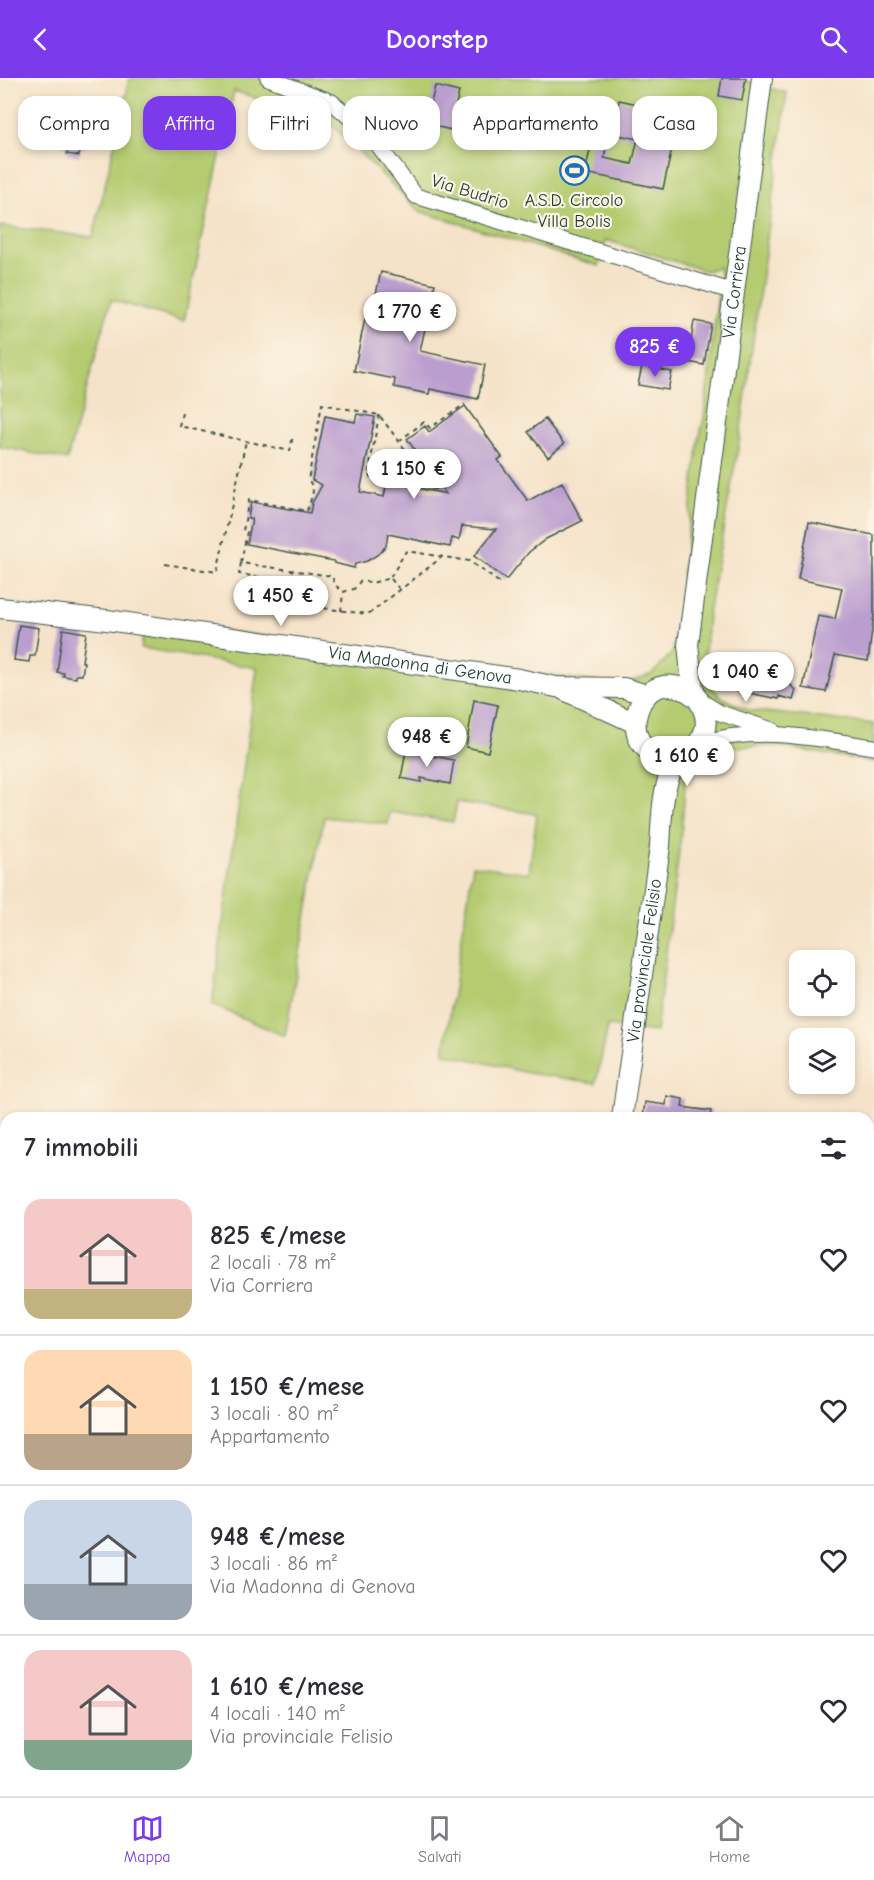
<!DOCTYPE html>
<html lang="it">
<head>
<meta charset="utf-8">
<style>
	:root { --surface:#fff; --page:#f7f7f7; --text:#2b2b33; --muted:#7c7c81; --line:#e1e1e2; --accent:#7c3aed }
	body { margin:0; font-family:"Comic Neue",sans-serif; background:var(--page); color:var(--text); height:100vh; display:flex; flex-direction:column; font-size:22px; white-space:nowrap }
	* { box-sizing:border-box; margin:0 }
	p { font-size:20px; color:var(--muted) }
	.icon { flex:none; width:33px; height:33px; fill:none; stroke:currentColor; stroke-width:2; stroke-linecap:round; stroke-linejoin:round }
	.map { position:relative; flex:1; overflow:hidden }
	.drawer { position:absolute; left:0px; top:1034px; width:874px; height:686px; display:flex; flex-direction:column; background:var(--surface); border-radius:18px 18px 0 0; box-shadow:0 3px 9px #0003 }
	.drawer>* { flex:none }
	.banner { position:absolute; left:18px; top:18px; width:838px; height:54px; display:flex; gap:12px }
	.tools { position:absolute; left:789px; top:872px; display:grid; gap:12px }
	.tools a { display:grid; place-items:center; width:66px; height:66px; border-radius:12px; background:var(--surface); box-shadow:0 3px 9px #0003; font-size:30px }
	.price { position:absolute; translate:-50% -51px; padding:0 14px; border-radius:21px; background:#fff; color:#222; font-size:20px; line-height:39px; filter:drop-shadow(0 2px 3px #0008) }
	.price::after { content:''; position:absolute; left:50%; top:36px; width:18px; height:14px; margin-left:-9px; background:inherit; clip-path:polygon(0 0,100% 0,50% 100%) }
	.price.on { background:var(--accent); color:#fff }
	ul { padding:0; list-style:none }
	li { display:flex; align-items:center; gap:18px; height:150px; padding:0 24px }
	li+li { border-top:2px solid var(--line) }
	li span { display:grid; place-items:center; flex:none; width:168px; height:120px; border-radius:18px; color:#555 }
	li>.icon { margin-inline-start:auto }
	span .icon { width:72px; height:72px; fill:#fffc; stroke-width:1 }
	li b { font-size:26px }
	h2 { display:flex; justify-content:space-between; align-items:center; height:72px; padding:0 24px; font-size:26px }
	.tag { padding:0 21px; border-radius:18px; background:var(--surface); box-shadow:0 3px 9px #0003; font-size:21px; line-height:54px }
	.tag.on { background:var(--accent); color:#fff }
	header { display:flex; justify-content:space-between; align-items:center; height:78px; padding:0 24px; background:var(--accent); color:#fff; font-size:27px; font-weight:700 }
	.menu { display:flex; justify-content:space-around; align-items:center; height:84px; border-top:2px solid var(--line); background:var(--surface); font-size:16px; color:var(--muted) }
	.menu a { display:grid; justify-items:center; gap:3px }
	.menu .on { color:var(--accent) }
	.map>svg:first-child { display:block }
</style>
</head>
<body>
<header><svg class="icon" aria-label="back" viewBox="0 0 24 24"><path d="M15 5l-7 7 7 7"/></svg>Doorstep<svg class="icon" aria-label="search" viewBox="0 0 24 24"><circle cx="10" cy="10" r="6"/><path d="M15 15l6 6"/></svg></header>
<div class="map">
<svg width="874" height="1718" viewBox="0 0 874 1718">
	<rect width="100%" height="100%" fill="#fcf5e5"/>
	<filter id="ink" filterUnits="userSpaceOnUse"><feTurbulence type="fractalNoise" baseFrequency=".0167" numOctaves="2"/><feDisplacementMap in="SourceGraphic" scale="12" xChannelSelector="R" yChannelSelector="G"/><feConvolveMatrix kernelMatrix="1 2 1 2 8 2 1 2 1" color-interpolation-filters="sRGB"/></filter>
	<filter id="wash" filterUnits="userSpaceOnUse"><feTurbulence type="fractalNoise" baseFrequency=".008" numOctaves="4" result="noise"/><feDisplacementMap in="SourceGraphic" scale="24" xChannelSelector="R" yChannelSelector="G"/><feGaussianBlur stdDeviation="1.35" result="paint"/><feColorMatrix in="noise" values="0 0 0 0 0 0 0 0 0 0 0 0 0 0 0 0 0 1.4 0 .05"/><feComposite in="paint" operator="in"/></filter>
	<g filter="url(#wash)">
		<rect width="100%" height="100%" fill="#f5e3c9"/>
		<!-- green -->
		<path fill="#b4cb70" stroke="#6a8452" stroke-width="1.5" d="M130 0H746V3L787 15 739 365 708 535 703 602 723 620 748 632 874 646V684L776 668 731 669 704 677 686 696 681 757 656 954 608 948 596 1005 528 995 444 975 473 787 529 795 537 736 457 724 453 744 390 734 388 746 324 739 285 958 212 927 257 590 141 570 145 542 622 607 652 596 673 574 699 361 704 340 720 198 719 189 706 193 606 162 599 188 419 133 328 43 234 13 184 243 111 222 67 382 0 369V148L93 159Z
			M874 1560V1718H864V1713H868V1600Z
			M545 1713H802L801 1718H545Z"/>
		<g id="blocks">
			<!-- building -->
			<path fill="#ba9ecf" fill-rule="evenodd" d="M722 0H746L742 22 719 18Z
				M435 8 459 14 456 27 461 28 458 41 454 40 451 52 426 46Z
				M619 22 643 27 640 44 676 52 663 111 585 95 598 35 616 39ZM609 55 638 61 632 86 604 80Z
				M66 40 90 44 85 70 81 69 79 78 67 76 68 68 61 67Z
				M381 194 435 206 420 273 485 287 478 321 430 311 429 316 394 309 395 301 354 293 365 241 370 242Z
				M694 243 711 246 704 287 688 284Z
				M642 288 672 294 668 312 638 307Z
				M465 328 502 379 498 382 528 423 562 404 582 443 546 461 529 474 506 502 474 478 496 451 462 448 459 462 452 460 450 469 388 456 386 468 377 477 367 483 355 486 354 490 334 485V483L247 466 252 441 248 440 251 424 310 435 312 425 322 407 312 402 325 338 355 344 357 336 375 339 360 414 384 419 387 404 446 416 407 361 425 348 429 354Z
				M545 341 564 366 548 379 528 354Z
				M809 444 874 457V537L868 583 835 577 826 614 803 610 818 538 835 541 842 510 798 501Z
				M19 547 39 550 35 578H30L29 584 14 582Z
				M63 551 86 555 82 584H84L82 597H76V600L63 598 64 595 57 594Z
				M743 593 783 601 796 612 793 622 779 618V621L738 613Z
				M474 622 498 627 488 674 466 669Z
				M406 673 454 682 450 706 421 700V704L401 700Z
				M667 1018 683 1021 682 1029 711 1033 710 1040H643L645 1024 666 1027Z"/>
		</g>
	</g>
	<g filter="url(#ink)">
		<use href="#blocks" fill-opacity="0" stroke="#3f564a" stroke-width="1.5"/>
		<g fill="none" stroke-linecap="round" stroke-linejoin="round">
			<defs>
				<path id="minor" d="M268 0 332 24 372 59 416 118 734 214
					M699 622 720 635 772 652
					M698 666C758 647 813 660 874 669"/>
				<g id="major">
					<path id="s1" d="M0 530 107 542 519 601 556 609 624 610 647 617"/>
					<path d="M564 612 635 645"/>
					<path id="s2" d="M699 622C637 568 606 685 675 678 695 676 711 654 704 634 701 625 695 618 693 609 690 595 690 581 688 567L762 0"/>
					<path id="s3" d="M622 1040 660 768C662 739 661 701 681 677"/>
					<path d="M528 1718V1713"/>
				</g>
			</defs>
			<!-- minor casing -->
			<use href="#minor" stroke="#3f564a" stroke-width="17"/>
			<!-- major casing -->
			<use href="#major" stroke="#3f564a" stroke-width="22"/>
			<!-- path -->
			<path stroke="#3f564a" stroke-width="2" stroke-dasharray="4.5 4.5" stroke-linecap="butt" d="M182 335 179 348 290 373 293 357
				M379 337 368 398 435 411 379 337 322 326 308 402C318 412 310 421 307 433L249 422 243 453 247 454 241 485 332 498 335 507 343 514 354 511 361 502 372 505 390 500 406 473 469 483 500 505
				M399 363 424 344 430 350 465 326
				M241 485 239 496 277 502 293 522 300 527 367 536 373 533 442 479
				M165 486 217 494 246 363
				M391 501 401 513
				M341 533 343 515"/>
			<!-- minor -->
			<use href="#minor" stroke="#fff" stroke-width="15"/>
			<!-- major -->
			<use href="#major" stroke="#fff" stroke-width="20"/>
		</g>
	</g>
	<!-- icons -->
	<defs>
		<symbol id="stadium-ring" viewBox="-11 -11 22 22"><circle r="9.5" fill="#fcf5e5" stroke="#1f6fb2" stroke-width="1.5"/><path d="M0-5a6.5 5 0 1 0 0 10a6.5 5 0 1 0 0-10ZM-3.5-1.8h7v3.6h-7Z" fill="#1f6fb2"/></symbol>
	</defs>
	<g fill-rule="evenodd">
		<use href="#stadium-ring" x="558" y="76" width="33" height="33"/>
	</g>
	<g text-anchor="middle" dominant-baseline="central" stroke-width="4.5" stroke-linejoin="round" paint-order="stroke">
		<!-- street labels -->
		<g font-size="18" fill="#1f3d34" stroke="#fcf5e5">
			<text transform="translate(470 114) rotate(17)">Via Budrio</text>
			<text stroke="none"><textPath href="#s2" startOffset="634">Via Corriera</textPath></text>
			<text stroke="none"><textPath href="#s1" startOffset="424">Via Madonna di Genova</textPath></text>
			<text stroke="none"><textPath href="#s3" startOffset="159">Via provinciale Felisio</textPath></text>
		</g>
		<!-- poi labels -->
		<g font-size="18" fill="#1f3d34" stroke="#fcf5e5">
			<text x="574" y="122">A.S.D. Circolo<tspan x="574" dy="21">Villa Bolis</tspan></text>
		</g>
	</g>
</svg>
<div class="tools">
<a><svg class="icon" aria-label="locate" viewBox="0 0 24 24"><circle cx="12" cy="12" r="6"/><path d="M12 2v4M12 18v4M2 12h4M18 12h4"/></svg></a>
<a><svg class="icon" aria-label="layers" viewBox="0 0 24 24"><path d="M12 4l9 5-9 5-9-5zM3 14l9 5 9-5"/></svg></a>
</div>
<b class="price" style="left:410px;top:265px">1 770 €</b>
<b class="price on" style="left:655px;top:300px">825 €</b>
<b class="price" style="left:414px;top:422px">1 150 €</b>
<b class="price" style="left:281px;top:549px">1 450 €</b>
<b class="price" style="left:746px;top:625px">1 040 €</b>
<b class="price" style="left:427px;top:690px">948 €</b>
<b class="price" style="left:687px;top:709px">1 610 €</b>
<div class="banner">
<a class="tag">Compra</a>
<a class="tag on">Affitta</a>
<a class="tag">Filtri</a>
<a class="tag">Nuovo</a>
<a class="tag">Appartamento</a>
<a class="tag">Casa</a>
</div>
<section class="drawer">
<h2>7 immobili<svg class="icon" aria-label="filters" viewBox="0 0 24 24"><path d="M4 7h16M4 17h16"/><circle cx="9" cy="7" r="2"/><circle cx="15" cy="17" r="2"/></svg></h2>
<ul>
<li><span style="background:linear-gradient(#f6c9c9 75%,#c2b280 0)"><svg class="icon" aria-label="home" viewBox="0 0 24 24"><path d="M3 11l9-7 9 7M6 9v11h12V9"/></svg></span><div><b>825 €/mese</b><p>2 locali · 78 m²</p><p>Via Corriera</p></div><svg class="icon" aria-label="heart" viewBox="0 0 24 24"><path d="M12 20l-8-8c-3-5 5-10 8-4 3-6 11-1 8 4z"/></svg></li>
<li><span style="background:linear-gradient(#ffd9b3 70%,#b9a48a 0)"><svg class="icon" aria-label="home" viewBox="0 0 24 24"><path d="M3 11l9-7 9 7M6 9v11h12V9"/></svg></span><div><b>1 150 €/mese</b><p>3 locali · 80 m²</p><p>Appartamento</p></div><svg class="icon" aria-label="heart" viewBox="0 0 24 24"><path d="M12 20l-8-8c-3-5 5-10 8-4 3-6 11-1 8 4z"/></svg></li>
<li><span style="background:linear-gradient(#c9d6e8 70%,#9aa5b1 0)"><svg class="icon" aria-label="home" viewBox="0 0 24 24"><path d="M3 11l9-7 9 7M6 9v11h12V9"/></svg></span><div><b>948 €/mese</b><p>3 locali · 86 m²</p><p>Via Madonna di Genova</p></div><svg class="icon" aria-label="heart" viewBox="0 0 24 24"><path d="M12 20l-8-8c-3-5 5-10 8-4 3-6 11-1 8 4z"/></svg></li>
<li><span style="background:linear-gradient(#f6c9c9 75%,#7fa58c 0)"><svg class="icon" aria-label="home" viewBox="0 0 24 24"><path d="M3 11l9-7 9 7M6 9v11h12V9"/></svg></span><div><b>1 610 €/mese</b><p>4 locali · 140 m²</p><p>Via provinciale Felisio</p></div><svg class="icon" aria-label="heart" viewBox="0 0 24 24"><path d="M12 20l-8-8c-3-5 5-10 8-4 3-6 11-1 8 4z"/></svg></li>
</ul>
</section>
</div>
<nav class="menu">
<a class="on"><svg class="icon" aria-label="map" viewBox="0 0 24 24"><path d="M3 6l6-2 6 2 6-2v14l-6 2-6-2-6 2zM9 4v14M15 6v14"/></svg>Mappa</a>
<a><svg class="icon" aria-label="saved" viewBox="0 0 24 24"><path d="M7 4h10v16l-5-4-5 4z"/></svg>Salvati</a>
<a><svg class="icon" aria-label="home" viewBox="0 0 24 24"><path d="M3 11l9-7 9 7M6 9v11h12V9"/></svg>Home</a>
</nav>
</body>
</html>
